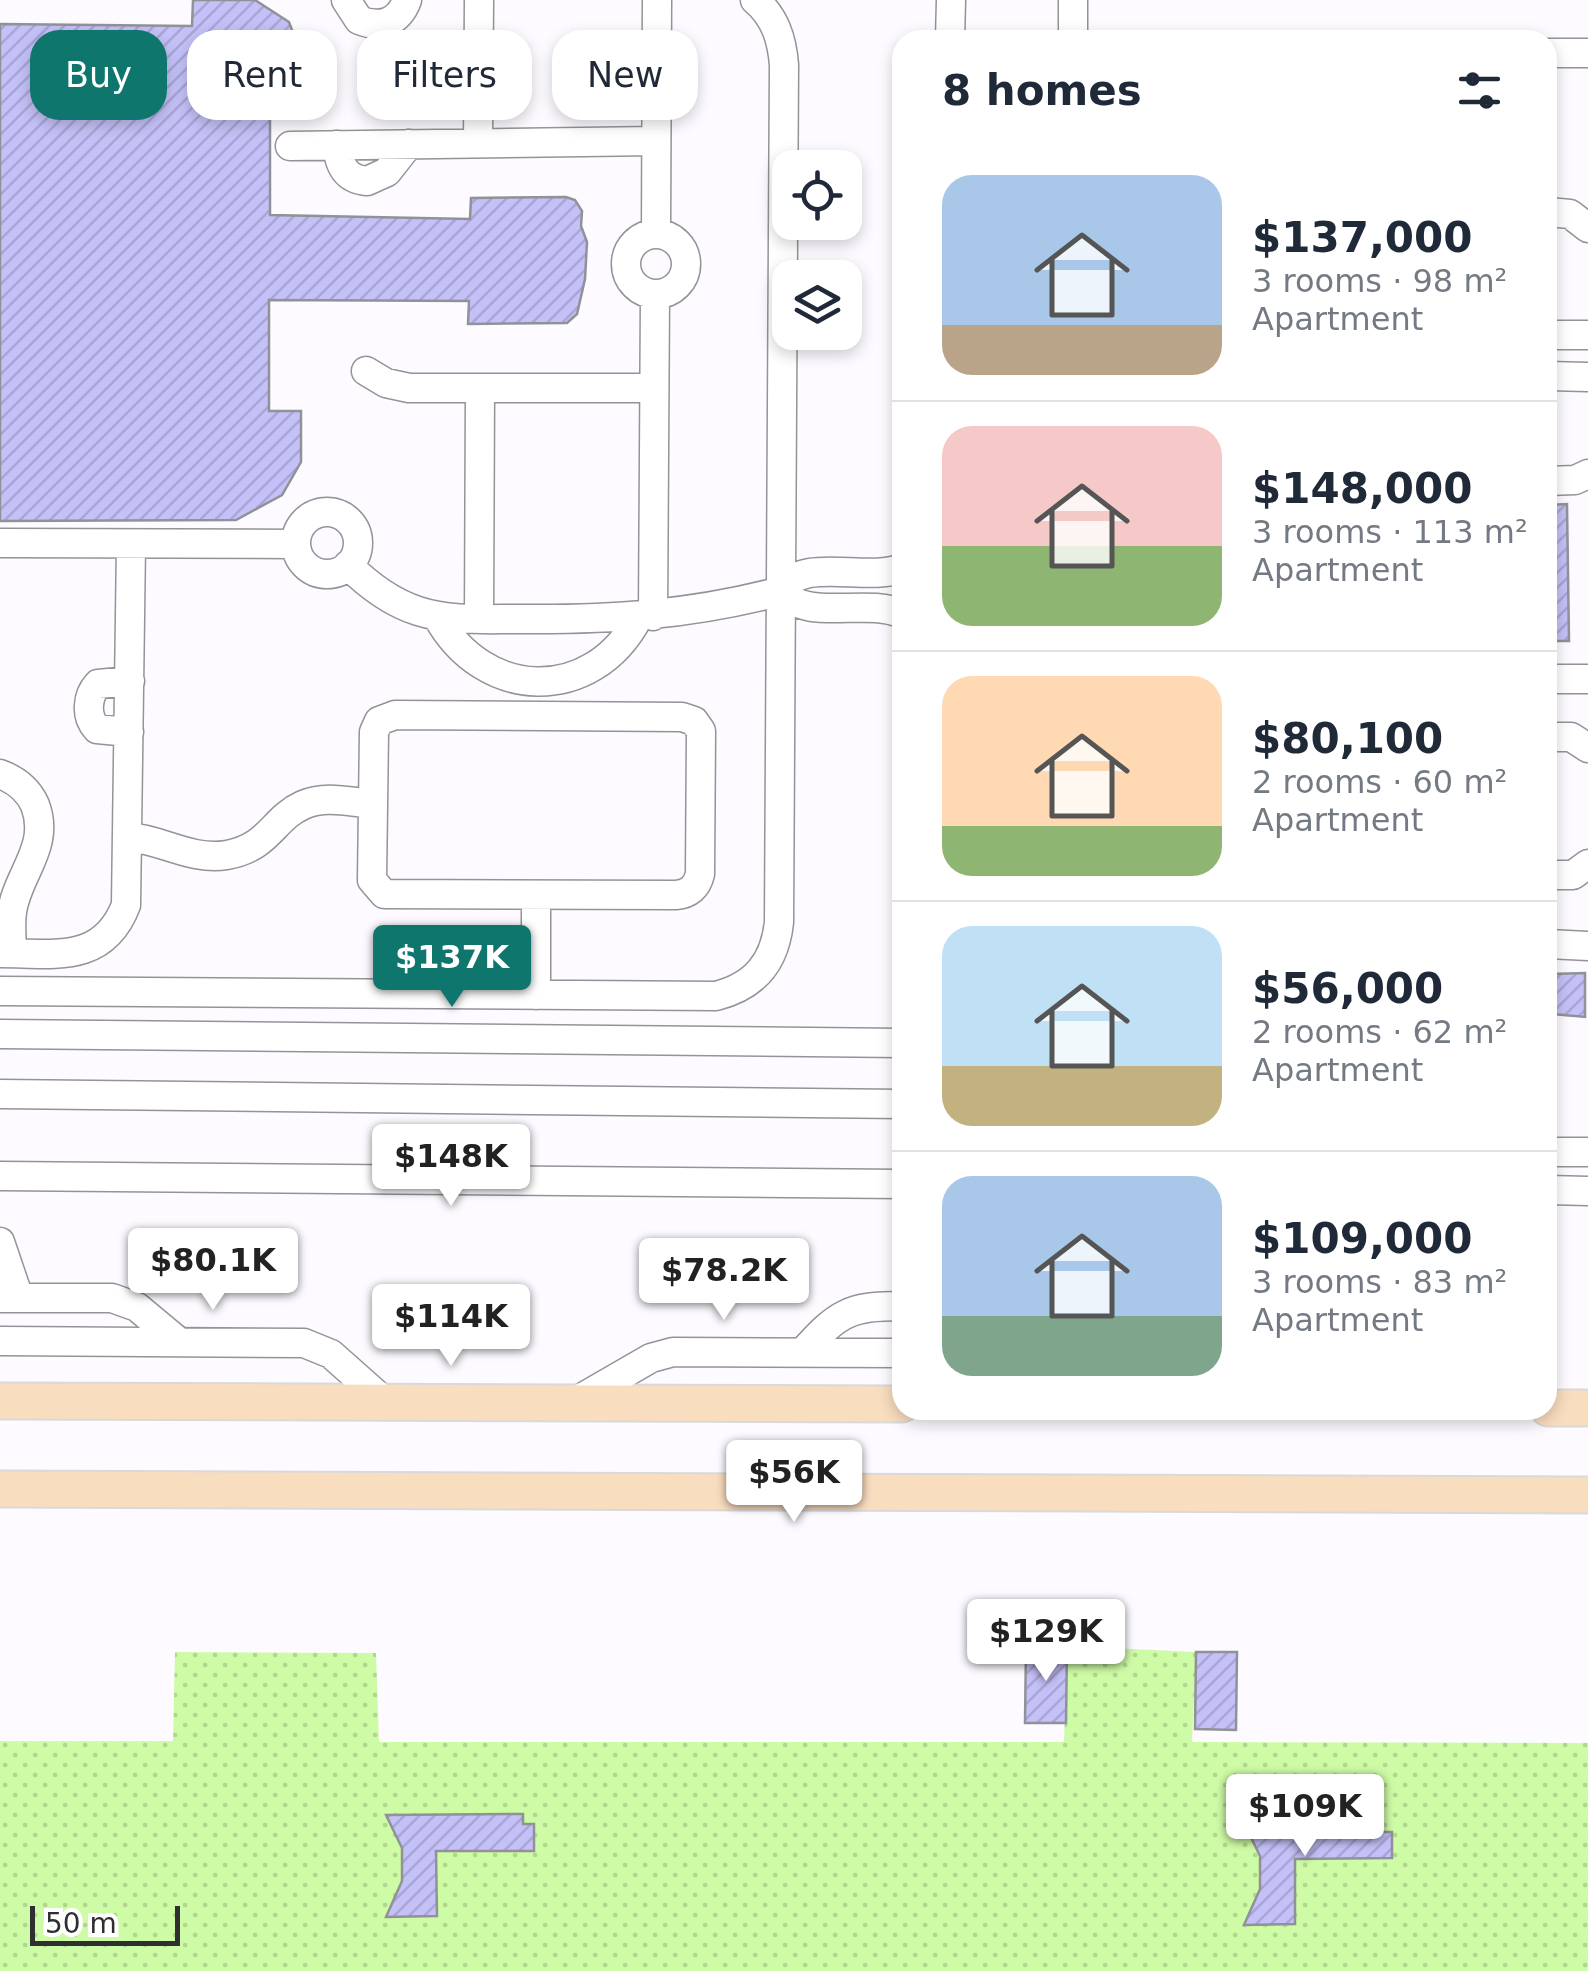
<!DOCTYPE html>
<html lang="en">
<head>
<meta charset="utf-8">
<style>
	:root { --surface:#fff; --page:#f2f2f3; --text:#1f2937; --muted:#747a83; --line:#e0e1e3; --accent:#0f766e }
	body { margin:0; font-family:"DejaVu Sans",sans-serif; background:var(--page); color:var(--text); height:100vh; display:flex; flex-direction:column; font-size:38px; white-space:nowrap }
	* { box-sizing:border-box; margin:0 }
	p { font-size:32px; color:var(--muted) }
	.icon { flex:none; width:55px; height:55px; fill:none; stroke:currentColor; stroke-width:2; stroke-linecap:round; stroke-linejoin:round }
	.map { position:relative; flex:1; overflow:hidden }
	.sheet { position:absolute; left:892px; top:30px; width:665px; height:1390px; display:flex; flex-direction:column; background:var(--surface); border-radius:30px; box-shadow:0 5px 15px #0003 }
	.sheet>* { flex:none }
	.top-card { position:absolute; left:30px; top:30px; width:712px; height:90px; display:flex; gap:20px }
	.controls { position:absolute; left:772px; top:150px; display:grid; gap:20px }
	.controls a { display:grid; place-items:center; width:90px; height:90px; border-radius:20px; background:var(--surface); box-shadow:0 5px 15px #0003; font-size:50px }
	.scale { position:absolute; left:30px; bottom:25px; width:150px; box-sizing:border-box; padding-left:10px; border:5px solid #2f2e30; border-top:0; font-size:28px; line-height:35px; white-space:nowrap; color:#2f2e30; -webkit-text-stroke:8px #fff; paint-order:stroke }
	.price { position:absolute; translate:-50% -85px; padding:0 22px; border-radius:10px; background:#fff; color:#222; font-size:32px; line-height:65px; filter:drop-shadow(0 2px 5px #0008) }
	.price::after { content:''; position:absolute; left:50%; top:60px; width:30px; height:22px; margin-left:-15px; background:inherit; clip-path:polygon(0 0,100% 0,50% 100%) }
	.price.on { background:var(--accent); color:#fff }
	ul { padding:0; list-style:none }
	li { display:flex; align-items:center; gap:30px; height:250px; padding:0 50px }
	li+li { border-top:2px solid var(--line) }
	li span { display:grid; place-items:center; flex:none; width:280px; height:200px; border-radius:30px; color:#555 }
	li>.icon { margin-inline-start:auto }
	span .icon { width:120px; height:120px; fill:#fffc; stroke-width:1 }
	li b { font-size:42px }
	h2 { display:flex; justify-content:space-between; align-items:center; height:120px; padding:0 50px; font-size:42px }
	.tag { padding:0 35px; border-radius:30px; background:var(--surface); box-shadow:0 5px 15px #0003; font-size:35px; line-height:90px }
	.tag.on { background:var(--accent); color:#fff }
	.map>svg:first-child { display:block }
</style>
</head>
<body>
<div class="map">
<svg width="1588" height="1971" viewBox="0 0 1588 1971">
	<defs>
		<pattern id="park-dots" width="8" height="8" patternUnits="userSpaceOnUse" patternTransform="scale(2.5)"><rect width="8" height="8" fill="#cefba5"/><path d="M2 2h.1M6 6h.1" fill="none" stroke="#b1d78e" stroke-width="1.8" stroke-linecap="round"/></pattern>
		<pattern id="building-hatch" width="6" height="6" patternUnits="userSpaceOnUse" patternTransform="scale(2.5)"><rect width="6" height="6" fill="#c4c1f8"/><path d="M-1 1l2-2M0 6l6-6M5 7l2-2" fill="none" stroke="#a9a6d5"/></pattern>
	</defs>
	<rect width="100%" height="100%" fill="#fdfbff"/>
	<!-- park -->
	<path fill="url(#park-dots)" d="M1067 1646 1196 1652 1192 1742 1588 1743V1971H0V1741H173L175 1652 376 1653 379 1742H1064Z"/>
	<!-- building -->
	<path fill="url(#building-hatch)" stroke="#919198" stroke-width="2.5" d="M193 0H255L289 22 302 56 303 108 270 110V215L470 219 471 198 566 197 575 200 582 211 581 226 587 242 585 279 577 314 567 323 468 324 469 301 269 300V411H301V462L282 495 236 520 0 521V24L192 26Z
		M1567 504 1569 641H1548V505Z
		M1585 973V1017L1553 1014 1551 974Z
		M1026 1645 1067 1646 1066 1723H1025Z
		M1196 1652H1237L1236 1730 1195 1729Z
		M523 1814V1824H534V1851H436L437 1916 386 1917 402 1881V1848L386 1815Z
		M1382 1822V1832H1392V1858L1295 1859V1924L1244 1925 1260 1889V1856L1244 1823Z"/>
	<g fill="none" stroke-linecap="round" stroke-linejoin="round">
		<defs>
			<path id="minor" d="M346 0 359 20C381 29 399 22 407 0
				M950 40 951 0
				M1073 40V0
				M1548 53H1588
				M478 143 479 0
				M337 145C339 165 345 179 367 181L387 172 409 144
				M290 146 656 141
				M1548 212 1570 214 1588 228
				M656 233 657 0
				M626 264a30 30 0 1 1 60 0a30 30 0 1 1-60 0Z
				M1548 335H1588
				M366 371 386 383 409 388H654
				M1548 376 1588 377
				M1548 481 1575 480 1588 474
				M296 543a31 31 0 1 1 62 0a31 31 0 1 1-62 0Z
				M0 543 295 544
				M348 565C368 585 390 602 418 611 449 621 483 619 516 619 609 620 691 615 781 591 802 555 866 583 902 568
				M781 591C807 623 866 597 902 614
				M437 616C483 701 592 705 638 618
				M653 616 655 294
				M479 619 480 390
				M1548 679H1588
				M395 715 682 717 694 721 701 731 700 874C697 887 689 894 676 895L384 894 372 880 374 732 379 721Z
				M129 732 97 729C85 716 87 696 98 684L130 681
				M1548 737H1571L1588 748
				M0 774C16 780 28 789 35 805 51 847 17 874 12 912 10 925 12 940 12 953
				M129 837C163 840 192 861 227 855 270 847 272 819 303 805 325 795 350 802 373 804
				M1548 875H1573L1588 864
				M1548 944 1588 946
				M0 953C53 953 103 965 126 905L131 544
				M0 991 716 996C755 986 775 962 779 922L784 65C782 39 775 17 755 0
				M536 995V895
				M0 1034 902 1043
				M0 1094 902 1104
				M1548 1152H1588
				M0 1176 902 1184
				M1548 1190 1588 1191
				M0 1242 19 1298
				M0 1298H112L137 1307 179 1342
				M0 1341 304 1343 331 1354 384 1401
				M803 1352C838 1313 849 1306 902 1306
				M573 1403 651 1358 673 1352 902 1353"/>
			<path id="major" d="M0 1401 902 1404
				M1548 1408H1588
				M0 1489 1588 1495"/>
		</defs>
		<!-- minor casing -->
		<use href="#minor" stroke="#969298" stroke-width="31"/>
		<!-- major casing -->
		<use href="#major" stroke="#dad9da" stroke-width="39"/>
		<!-- minor -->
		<use href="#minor" stroke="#fff" stroke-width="28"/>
		<!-- major -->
		<use href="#major" stroke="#f9ddbf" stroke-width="35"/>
	</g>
</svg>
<div class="controls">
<a><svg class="icon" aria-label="locate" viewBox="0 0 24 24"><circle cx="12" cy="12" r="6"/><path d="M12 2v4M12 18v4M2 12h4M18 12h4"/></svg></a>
<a><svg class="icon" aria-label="layers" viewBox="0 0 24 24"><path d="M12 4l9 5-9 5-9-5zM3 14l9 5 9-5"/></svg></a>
</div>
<div class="scale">50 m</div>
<b class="price on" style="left:452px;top:1010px">$137K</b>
<b class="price" style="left:451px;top:1209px">$148K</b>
<b class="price" style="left:213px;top:1313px">$80.1K</b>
<b class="price" style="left:724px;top:1323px">$78.2K</b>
<b class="price" style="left:451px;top:1369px">$114K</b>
<b class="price" style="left:794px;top:1525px">$56K</b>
<b class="price" style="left:1046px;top:1684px">$129K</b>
<b class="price" style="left:1305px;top:1859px">$109K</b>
<div class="top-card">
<a class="tag on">Buy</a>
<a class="tag">Rent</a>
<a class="tag">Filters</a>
<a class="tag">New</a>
</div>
<section class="sheet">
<h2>8 homes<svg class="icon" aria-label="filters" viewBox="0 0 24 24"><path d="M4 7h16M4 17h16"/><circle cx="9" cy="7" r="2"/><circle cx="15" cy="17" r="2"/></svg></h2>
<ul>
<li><span style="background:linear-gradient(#a9c7e8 75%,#b9a48a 0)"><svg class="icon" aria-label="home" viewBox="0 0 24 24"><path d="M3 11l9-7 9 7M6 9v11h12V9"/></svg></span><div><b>$137,000</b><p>3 rooms · 98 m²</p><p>Apartment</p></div></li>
<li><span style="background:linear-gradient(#f6c9c9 60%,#8fb573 0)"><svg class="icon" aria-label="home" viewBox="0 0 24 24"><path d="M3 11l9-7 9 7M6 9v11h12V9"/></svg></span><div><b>$148,000</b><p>3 rooms · 113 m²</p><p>Apartment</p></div></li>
<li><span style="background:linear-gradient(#ffd9b3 75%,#8fb573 0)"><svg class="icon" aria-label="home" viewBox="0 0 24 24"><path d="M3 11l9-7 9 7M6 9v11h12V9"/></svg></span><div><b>$80,100</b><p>2 rooms · 60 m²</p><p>Apartment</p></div></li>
<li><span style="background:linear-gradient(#bfe0f5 70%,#c2b280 0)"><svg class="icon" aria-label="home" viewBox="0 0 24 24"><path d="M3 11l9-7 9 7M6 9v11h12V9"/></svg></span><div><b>$56,000</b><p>2 rooms · 62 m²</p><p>Apartment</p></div></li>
<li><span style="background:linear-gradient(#a9c7e8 70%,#7fa58c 0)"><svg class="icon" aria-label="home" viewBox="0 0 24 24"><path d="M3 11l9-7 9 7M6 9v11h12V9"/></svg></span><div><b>$109,000</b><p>3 rooms · 83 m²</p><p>Apartment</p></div></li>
</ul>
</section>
</div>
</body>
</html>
